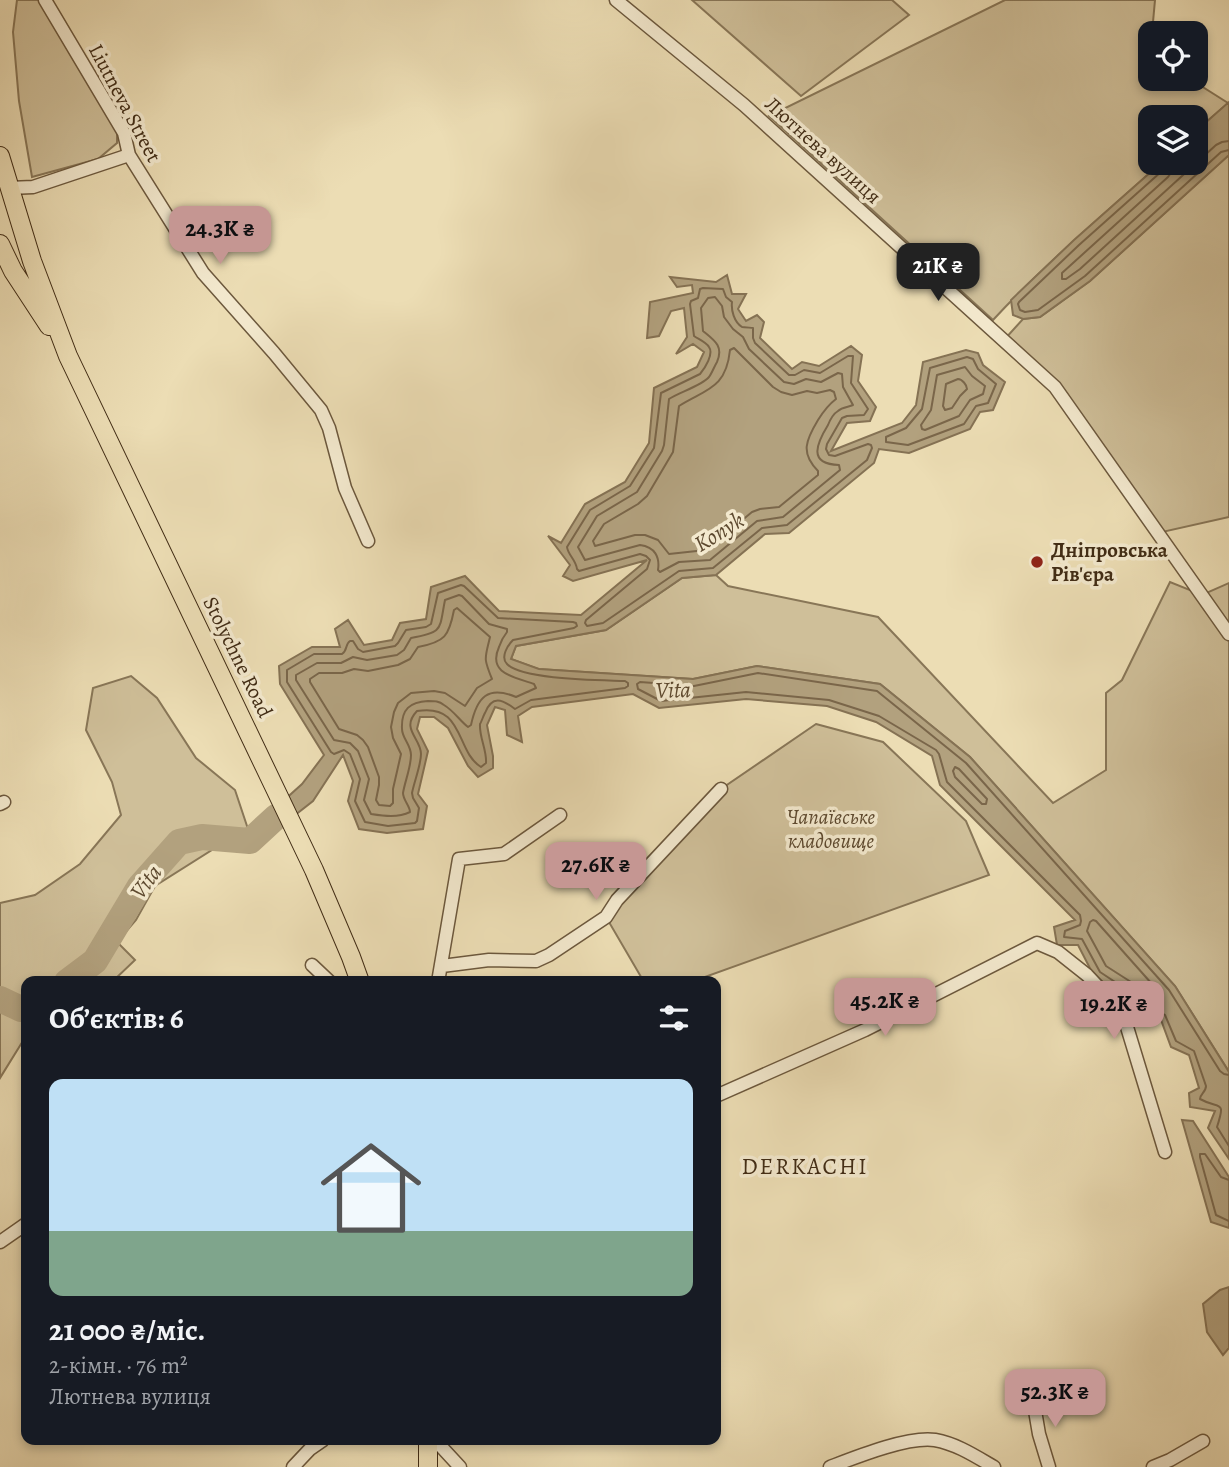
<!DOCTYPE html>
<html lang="uk">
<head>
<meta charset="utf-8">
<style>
	:root { --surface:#171b24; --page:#242831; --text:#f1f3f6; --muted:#9ea1a6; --line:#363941; --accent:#c59692 }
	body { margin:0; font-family:Alegreya,serif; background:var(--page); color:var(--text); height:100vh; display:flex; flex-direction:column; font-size:26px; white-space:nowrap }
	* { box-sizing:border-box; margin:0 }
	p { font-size:23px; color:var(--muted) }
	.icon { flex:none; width:38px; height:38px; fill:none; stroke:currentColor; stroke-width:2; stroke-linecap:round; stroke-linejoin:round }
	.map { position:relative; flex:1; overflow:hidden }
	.details { position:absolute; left:21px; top:976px; width:700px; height:469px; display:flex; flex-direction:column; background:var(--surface); border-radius:14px; box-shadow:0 4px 10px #0003 }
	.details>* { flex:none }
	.fabs { position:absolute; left:1138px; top:21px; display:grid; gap:14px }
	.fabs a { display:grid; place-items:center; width:70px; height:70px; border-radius:14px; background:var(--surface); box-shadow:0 4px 10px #0003; font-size:35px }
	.price { position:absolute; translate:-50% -60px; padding:0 16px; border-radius:14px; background:var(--accent); color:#111; font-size:23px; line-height:46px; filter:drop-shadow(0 2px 4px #0008) }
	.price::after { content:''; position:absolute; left:50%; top:42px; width:21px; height:16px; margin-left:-10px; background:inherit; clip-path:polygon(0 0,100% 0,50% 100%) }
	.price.active { background:#222; color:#fff }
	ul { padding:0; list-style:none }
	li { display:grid; align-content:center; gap:14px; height:371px; padding:0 28px }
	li+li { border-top:2px solid var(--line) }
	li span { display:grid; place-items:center; height:217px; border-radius:14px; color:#555 }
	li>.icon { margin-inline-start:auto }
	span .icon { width:126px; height:126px; fill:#fffc; stroke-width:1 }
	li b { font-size:30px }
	h2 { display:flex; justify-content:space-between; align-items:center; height:84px; padding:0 28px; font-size:30px }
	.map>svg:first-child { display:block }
</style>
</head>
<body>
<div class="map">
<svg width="1229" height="1467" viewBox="0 0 1229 1467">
	<rect width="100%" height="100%" fill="#ecddb4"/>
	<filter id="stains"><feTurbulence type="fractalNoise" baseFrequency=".00286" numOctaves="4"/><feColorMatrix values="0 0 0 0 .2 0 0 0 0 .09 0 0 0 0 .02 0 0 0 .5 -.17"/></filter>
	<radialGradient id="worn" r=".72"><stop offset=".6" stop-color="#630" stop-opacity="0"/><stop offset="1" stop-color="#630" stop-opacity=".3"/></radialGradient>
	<!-- green -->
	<path fill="#cfbf99" stroke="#887657" stroke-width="2" d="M17 0H41L117 117V143L98 159 32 177 19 101 13 32Z
		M692 0H892L909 15 801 96Z
		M1005 0H1155L1152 33H1150V79H1190L1228 103 1195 132V117H1150V163H1161C1104 214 1045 264 993 320L769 116Z
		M1229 155V517L1158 533 1055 387 1004 340 1023 319 1040 317 1090 281Z
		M716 575 728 586 878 617 1053 803 1106 770V693L1122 680 1170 582 1202 595 1229 583V1072L1175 986 970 757 880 684 757 666 693 679 538 669 511 659 516 646 606 630 682 578Z
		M131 676 157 698 196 758 235 790 249 832 253 848 212 850 155 886 136 920 117 942 135 960 112 982H26V1036L0 1078V903L35 895 80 864 121 815 112 782 86 730 93 688Z
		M816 724 883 742 966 821 989 875 691 982H644L606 917 721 789Z"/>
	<!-- water -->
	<path fill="#b2a17e" stroke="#857254" stroke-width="2" d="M1229 102V155L1090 281 1040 317 1023 319 1013 315 1011 300 1074 240 1161 163H1195V132Z
		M727 275 732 294H746L738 309 746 321 757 315 764 322 760 338 792 369 802 362 819 366 851 346 862 355 858 381 876 407 870 421 847 423 831 451 902 423 916 405 923 362 966 350 978 353 983 365 1005 382 993 410 980 412 970 429 909 453 879 449 874 463 789 533 765 534 716 575 682 578 606 630 516 646 511 659 539 669 693 679 757 666 880 684 970 757 1175 986 1229 1072V1159L1208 1128 1215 1111 1190 1107 1189 1093 1199 1088 1189 1055 1171 1047 1161 1020 1094 976 1078 945H1057L1054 927 1075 920 940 785 932 756 876 722 827 706 746 699 659 708 633 694 532 707 518 716 522 742 507 735 505 710 495 707 487 725 493 756V768L478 777 468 766 448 728 434 717H420L417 729 428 751 418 794 427 806 423 829 387 833 359 829 348 801 353 781 343 755 313 801 253 848 249 832 302 784 324 755 280 684 279 666 312 647H340L335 629 348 620 364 645 392 640 400 623 426 619 431 587 465 576 499 611 581 615 647 560 573 581 563 576 570 565 548 536 561 543 585 504 625 482 649 443 654 388 697 367 704 352 693 344 676 354 687 337 684 308 671 311 659 336 647 338 650 302 693 293 692 285 677 287 670 277 716 282Z
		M1182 1120 1193 1121 1229 1177V1228L1211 1222Z
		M1229 1287V1348L1223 1355 1207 1332 1203 1304 1220 1290Z"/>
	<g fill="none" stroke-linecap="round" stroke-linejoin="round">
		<!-- shore -->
		<path stroke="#7a664a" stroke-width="2" d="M1165 163 1162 171 1079 245 1019 302 1018 304 1020 310 1025 312 1038 310 1085 276 1221 152 1229 150
			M1173 163V170L1168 177 1062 273V279H1066L1080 269 1216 145 1222 142 1229 141
			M703 288 723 289 726 297 732 302C731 310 734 322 742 327 744 327 752 328 753 328V338L755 343 789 375H795L804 370 820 373 848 356H853L851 383 868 409 864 415 847 416 842 418 827 444 826 449 829 455 835 456 868 444 871 445 872 448 867 460 787 525 762 528 713 568 679 571 603 623 587 626 585 623 586 620 647 569 650 560 646 556 640 554 579 571 577 569C576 560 568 555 567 547L590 510 630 486 654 448 661 393 700 374C705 368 714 354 709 347 706 342 698 339 694 336L690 304 691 301 698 298 700 289Z
			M715 297 722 306 724 317 733 329 743 337 749 349 784 382 794 384 806 379 821 382 838 373 842 374 843 387 853 405C849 407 842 407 838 411 833 414 830 420 828 425 817 443 807 464 839 465L840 470 783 517 757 521 710 560 679 562 660 572 658 570C660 557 655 547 640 545L585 560 578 547 597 516 637 492 662 451 664 445 669 399C680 392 701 386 709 377 712 373 714 367 717 362 724 346 714 340 703 331L701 308 708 298Z
			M734 348 773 387 781 392 792 395 807 391 817 393 830 390 834 392 836 399C828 405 823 412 818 420 806 440 800 453 818 471V475L779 507 760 509 752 512 706 550 669 554 658 540 645 535H635L595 546 593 541 604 524 638 504 647 496 673 452 679 406C706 389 726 389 730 350Z
			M967 357 973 359 978 369 996 384 988 403 976 406 964 424 908 445 886 442V437L906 428 922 409 930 368Z
			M965 367 972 376 985 386 983 394 970 400 959 416 925 430 922 429 921 425 931 410 937 375Z
			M958 379C962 379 967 385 967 389L960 396 952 408 945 410 943 406 946 384Z
			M461 585 464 586 498 618 573 622 576 623 577 626 574 628 513 640C508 645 500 657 507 664 522 680 601 680 625 681L628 683V686L625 688 531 700 515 709C502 699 492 695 485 713 484 714 481 723 480 724 479 737 487 750 486 763L481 767C455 751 465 703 417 711 400 729 421 738 421 754 421 765 414 782 412 793L413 798 419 808 417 821 415 823 388 826 365 822 355 801 360 779 350 754 344 750 334 754 331 752 287 682V670L314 654H342C348 650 345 644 350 641H353L358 649 363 652 395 646 398 643 406 630 426 627 431 624 438 593Z
			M459 595 462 596 489 624 507 629V632C503 637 501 641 499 647 487 674 515 677 534 684L536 688 516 697C488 685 477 697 471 725L468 727C460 721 454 711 444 705 439 701 435 701 428 701 410 702 401 709 402 729 402 738 411 745 411 755 411 767 405 781 403 793 403 800 410 806 410 812 398 818 384 816 371 814L364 800 369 779 358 751 350 743 334 740 296 680V675L317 663H341L353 657 367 660 397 655 404 650 411 638C444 632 439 630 445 600Z
			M457 608 490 637C485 659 483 657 492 679L477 688 465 706 445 693 434 691 411 693 398 703 394 712 391 727 393 738 401 754 393 789V803L390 806 379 805 376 800 379 785V777L368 747 363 740 357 735 339 729 310 682V679L319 673H342L354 669 368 671 398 665 410 659 418 647C445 642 449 636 454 610Z
			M955 767 959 769 987 799 986 804H982L955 777 953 771Z
			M1093 920 1096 921 1160 993V998H1156L1106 966 1087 931 1090 922Z
			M1229 1075 1224 1074 1220 1071 1169 990 966 763 877 691 758 673 694 686 640 682 637 684 638 689 661 701 746 692 829 700 879 716 936 750 939 754 947 782 1080 915 1081 921 1080 925 1065 931 1064 937 1082 939 1100 972 1165 1015 1176 1041 1194 1051 1206 1086C1206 1092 1200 1094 1200 1099 1220 1110 1226 1099 1217 1127L1229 1146
			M1229 1180 1221 1177 1205 1154H1200V1157L1216 1215 1229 1221"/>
		<!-- river -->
		<path stroke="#b2a17e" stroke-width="26" d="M67 982 95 961 140 886 179 842 202 837 250 841 276 817
			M0 999 21 1009 26 1008"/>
		<defs>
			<path id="street" d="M45 0 124 133 129 155 203 273 274 353 321 410 329 428 345 488 368 541
				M616 0 744 105 1055 387 1229 634
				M9 188 33 187 129 155
				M0 804 4 802
				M312 965 330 982
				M442 966 489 960 536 961 549 955 606 917 617 900 721 789
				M438 982 459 859 504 854 560 815
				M716 1096 865 1030 1037 943 1058 952 1087 975 1118 1008 1127 1027 1165 1152
				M0 1242 26 1224
				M1033 1399 1039 1434 1049 1467
				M435 1440 460 1467
				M293 1467 310 1449 323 1440
				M830 1467C856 1457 908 1436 935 1440 957 1444 975 1456 994 1467
				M1153 1467 1170 1460 1203 1441"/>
			<path id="primary" d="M0 156 32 261 68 356 314 870 351 957 360 982
				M0 244 13 271 49 326
				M428 1467V1440"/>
		</defs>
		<!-- street casing -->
		<use href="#street" stroke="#6c583d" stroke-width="15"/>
		<!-- primary casing -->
		<use href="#primary" stroke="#412c15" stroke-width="20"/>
		<!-- street -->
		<use href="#street" stroke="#f3e9ce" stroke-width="12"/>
		<!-- primary -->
		<use href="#primary" stroke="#ecddb4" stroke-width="18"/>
	</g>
	<!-- markers -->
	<circle fill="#8f2418" stroke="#f3e9ce" stroke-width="2.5" cx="1037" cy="562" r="7"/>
	<g text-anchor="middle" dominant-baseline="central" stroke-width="7" stroke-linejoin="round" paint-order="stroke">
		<!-- street labels -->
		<g font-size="21" fill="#412c15" stroke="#f3e9ce">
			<text transform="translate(125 103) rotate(62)">Liutneva Street</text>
			<text transform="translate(823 150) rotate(42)">Лютнева вулиця</text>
			<text transform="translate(238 657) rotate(64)">Stolychne Road</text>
		</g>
		<!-- poi labels -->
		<g font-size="21" font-weight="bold" fill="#412c15" stroke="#f3e9ce" text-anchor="start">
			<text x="1051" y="550">Дніпровська<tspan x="1051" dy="24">Рів'єра</tspan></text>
		</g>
		<!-- park labels -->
		<g font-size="21" font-style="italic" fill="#5d492f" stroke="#f3e9ce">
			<text x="831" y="817">Чапаївське<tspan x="831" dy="24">кладовище</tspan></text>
		</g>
		<!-- water labels -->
		<g font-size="23" font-style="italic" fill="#5d492f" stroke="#f3e9ce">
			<text transform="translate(719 532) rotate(-32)">Konyk</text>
			<text transform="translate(673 690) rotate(-1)">Vita</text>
			<text transform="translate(146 882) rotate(-53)">Vita</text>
		</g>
		<!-- neighbourhood labels -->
		<g font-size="23" letter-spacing="2" fill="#412c15" stroke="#f3e9ce">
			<text x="805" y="1166">DERKACHI</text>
		</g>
	</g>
	<rect width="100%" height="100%" filter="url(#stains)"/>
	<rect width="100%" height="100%" fill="url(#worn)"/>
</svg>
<div class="fabs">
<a><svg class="icon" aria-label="locate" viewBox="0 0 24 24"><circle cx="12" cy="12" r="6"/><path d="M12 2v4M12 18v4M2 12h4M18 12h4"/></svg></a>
<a><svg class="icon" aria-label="layers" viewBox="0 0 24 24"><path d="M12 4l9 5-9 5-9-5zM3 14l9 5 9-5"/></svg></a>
</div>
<b class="price" style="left:220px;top:266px">24.3K ₴</b>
<b class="price active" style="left:938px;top:303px">21K ₴</b>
<b class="price" style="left:596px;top:902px">27.6K ₴</b>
<b class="price" style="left:885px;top:1038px">45.2K ₴</b>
<b class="price" style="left:1114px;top:1041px">19.2K ₴</b>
<b class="price" style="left:1055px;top:1429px">52.3K ₴</b>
<section class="details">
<h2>Об’єктів: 6<svg class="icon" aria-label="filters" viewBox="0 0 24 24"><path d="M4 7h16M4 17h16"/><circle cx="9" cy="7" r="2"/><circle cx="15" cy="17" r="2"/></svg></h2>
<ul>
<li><span style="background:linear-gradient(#bfe0f5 70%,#7fa58c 0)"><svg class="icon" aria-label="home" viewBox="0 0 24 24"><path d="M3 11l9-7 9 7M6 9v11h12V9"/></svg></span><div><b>21 000 ₴/міс.</b><p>2-кімн. · 76 m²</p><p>Лютнева вулиця</p></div></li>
</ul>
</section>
</div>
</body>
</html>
